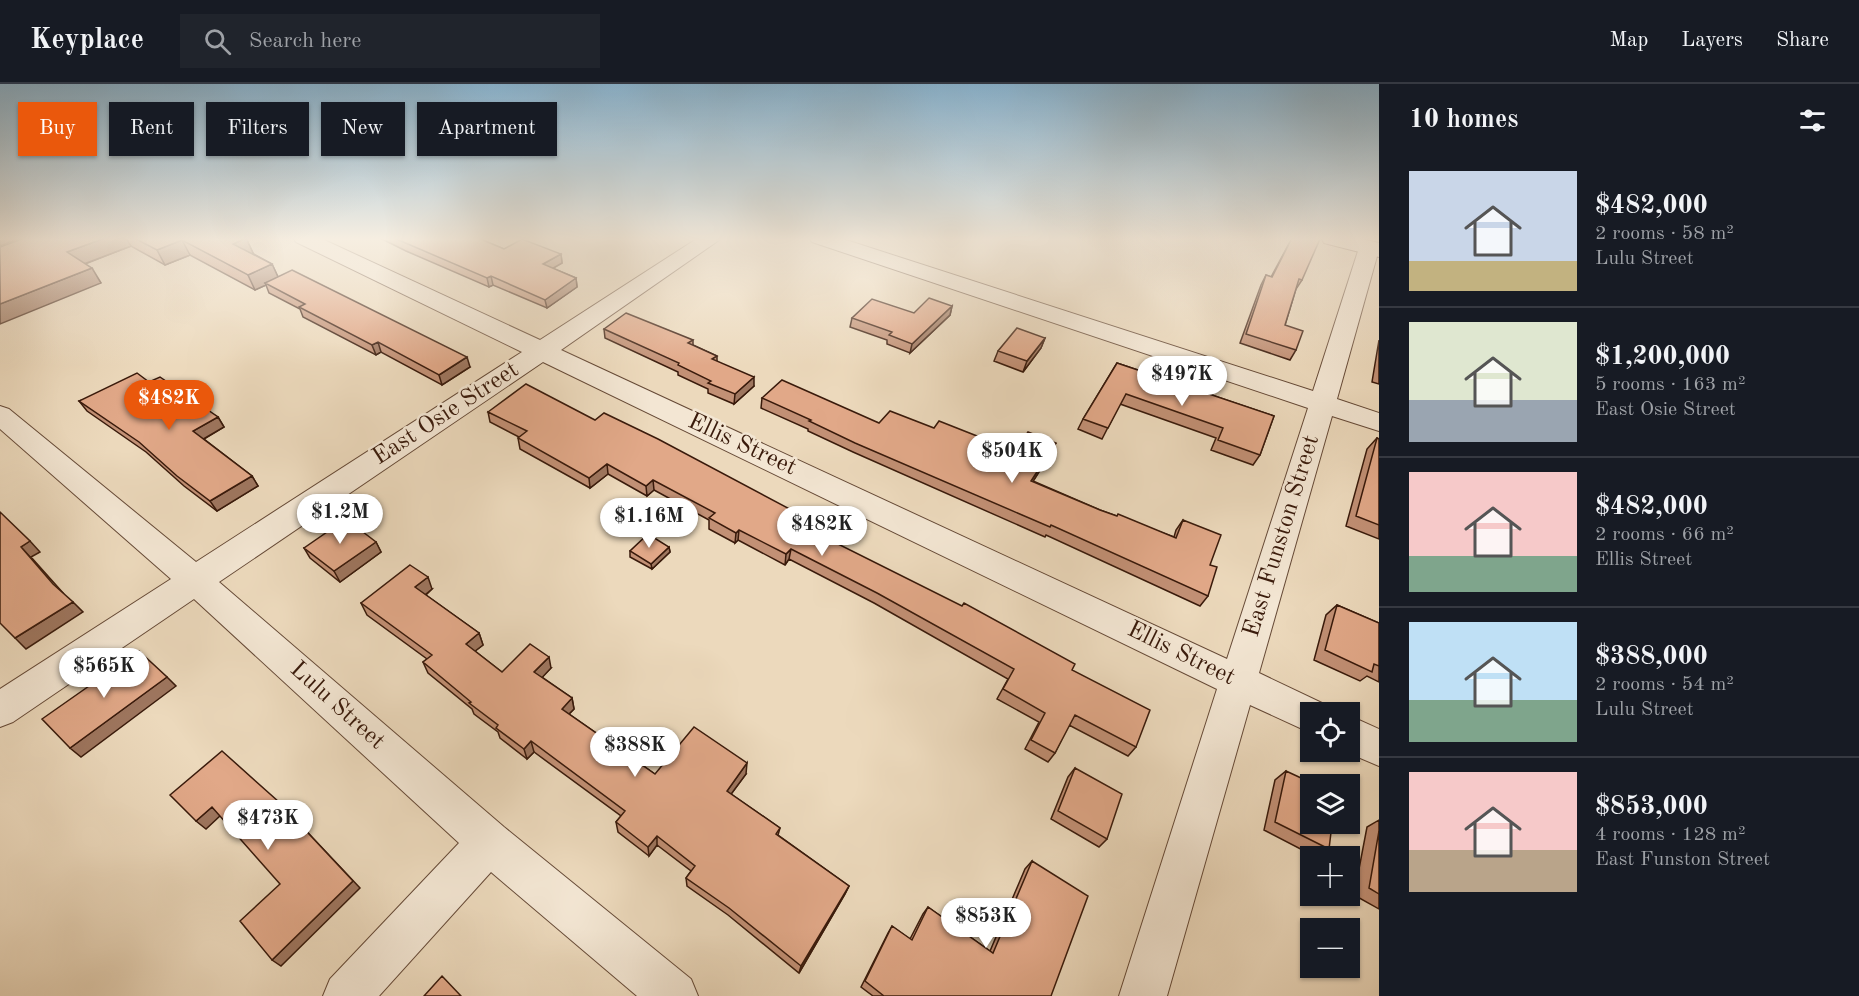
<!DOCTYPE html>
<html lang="en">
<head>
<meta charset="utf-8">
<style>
	:root { --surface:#171b24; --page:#20242c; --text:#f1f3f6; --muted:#9ea1a6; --line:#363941; --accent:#ea580c }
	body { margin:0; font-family:"Old Standard TT",serif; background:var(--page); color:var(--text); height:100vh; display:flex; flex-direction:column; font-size:22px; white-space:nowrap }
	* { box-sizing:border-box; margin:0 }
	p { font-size:20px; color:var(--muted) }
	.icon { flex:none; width:33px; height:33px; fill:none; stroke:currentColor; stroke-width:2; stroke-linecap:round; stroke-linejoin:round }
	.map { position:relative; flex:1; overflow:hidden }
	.side { display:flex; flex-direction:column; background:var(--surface); width:480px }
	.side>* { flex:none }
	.top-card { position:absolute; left:18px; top:18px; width:570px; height:54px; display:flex; gap:12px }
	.buttons { position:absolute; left:1300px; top:618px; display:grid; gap:12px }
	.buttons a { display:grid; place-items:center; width:60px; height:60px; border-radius:0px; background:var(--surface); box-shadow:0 2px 4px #0004; font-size:30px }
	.price { position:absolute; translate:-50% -51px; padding:0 14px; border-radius:21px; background:#fff; color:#222; font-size:20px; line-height:39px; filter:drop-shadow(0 2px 3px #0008) }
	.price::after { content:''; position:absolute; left:50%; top:36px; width:18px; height:14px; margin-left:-9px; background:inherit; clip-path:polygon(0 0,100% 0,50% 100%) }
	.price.on { background:var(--accent); color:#fff }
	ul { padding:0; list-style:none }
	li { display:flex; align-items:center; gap:18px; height:150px; padding:0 30px }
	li+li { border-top:2px solid var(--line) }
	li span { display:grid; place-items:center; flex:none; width:168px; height:120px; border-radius:0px; color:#555 }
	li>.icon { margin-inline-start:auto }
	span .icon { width:72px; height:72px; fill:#fffc; stroke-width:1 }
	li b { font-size:26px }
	h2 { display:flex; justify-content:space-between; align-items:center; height:72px; padding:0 30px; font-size:26px }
	.chip { padding:0 21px; border-radius:0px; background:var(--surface); box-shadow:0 2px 4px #0004; font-size:21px; line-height:54px }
	.chip.on { background:var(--accent); color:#fff }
	header { display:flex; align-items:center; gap:36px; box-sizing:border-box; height:84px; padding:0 30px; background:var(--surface); border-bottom:2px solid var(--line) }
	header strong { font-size:28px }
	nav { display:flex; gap:33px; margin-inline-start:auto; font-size:21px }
	.search { width:420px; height:54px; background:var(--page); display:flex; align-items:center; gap:15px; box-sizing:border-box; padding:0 21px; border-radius:0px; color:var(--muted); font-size:22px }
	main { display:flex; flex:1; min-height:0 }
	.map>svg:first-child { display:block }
</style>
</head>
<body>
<header>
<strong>Keyplace</strong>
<div class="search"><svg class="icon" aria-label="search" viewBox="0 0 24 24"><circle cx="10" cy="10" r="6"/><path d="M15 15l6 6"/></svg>Search here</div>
<nav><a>Map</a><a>Layers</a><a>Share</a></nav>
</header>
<main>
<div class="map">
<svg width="1379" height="912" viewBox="0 0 1379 912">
	<rect width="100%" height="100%" fill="#ecd9bc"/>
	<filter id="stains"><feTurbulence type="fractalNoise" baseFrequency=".00333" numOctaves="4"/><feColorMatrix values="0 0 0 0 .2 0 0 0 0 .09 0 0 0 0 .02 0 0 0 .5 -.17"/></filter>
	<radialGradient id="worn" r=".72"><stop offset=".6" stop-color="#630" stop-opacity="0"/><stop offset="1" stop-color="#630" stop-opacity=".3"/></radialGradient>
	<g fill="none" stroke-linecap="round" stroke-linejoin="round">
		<defs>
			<path id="street" d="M293 154H320L540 256 698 154H722L561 266 1227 575 1308 324 812 158 809 154H840L1313 307 1359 164 1362 160 1369 158 1376 160 1379 165 1337 315 1379 329V347L1332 332 1259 589 1324 620 1328 628H1311V649L1250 621 1167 912H1119L1217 605 543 278 219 498 504 743 691 895 698 912H637L491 788 379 912H323L330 895 459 759 194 515 13 638 0 643V605L171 495 0 345V322L9 325 196 478 522 268 296 158Z
				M1350 632 1379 645V682L1346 668H1350Z"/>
			<path id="secondary" d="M1321 154H1358L1379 159V173L1324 159Z"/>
		</defs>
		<!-- street casing -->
		<use href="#street" stroke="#664a37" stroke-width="2"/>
		<!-- secondary casing -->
		<use href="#secondary" stroke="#391a0b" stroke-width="2"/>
		<!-- street -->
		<use href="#street" fill="#f3e6d3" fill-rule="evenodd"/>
		<!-- secondary -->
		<use href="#secondary" fill="#f3e6d3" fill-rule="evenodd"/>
	</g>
	<!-- wall -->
	<path fill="#c29075" stroke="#391a0b" stroke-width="1.5" d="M24 154H246L253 169H252L272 180 278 193 470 283 442 301 381 268 376 271 303 233 300 225 269 209 266 201 255 206 190 171 165 181 131 162 85 180 101 199Z
		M380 154H478L504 165 561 170 562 179 552 184 576 194 577 203 547 224 493 201 489 203 406 167Z
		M1292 154 1302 196 1296 205 1285 241 1296 266 1290 276 1240 259 1261 201 1266 191 1271 193Z
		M952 222 950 231 910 269 887 260V256L850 243 852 234 914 229Z
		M604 245 693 256V261L717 272V277L754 302 734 320 708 309V305L678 291V288L605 254Z
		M1045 254 1041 264 1023 288 994 277 998 267Z
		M1379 256V300L1372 298Z
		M1117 279 1274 332 1260 371 1253 381 1211 366 1216 354 1120 320 1102 355 1078 345 1083 335Z
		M149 298 218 333 224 343 204 355 252 392 258 402 217 427 184 402 146 368 87 327 79 317Z
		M762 314 879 339 934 344 1015 367 1051 369 1033 397 1100 426 1174 453 1176 446 1183 436 1210 481 1208 512 1200 522 1046 451 1045 453 853 368 808 347V345L761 324Z
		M488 328 812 447 1072 586 1136 663 1128 672 1069 641 1055 669 1048 678 1025 665 1039 638 997 615 1008 595 874 519 789 475 785 481 738 456 735 459 709 445V436L654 406 647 412 608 390 590 404 520 365 518 354 519 353 490 338Z
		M1377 354 1379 355V455L1346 442 1367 365Z
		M376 458 381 468 340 498 310 474 304 464Z
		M669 463 670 468 652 485 630 473V467Z
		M432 505 426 511 479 549 483 561 475 567 502 588 551 584 542 593 572 614 574 625 569 630 655 690H746L731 710 780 744 778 751 849 802 845 810 799 889 728 831 687 802 686 794 691 787 657 761 649 772 618 748 616 738 621 732 534 668 527 675 500 654 498 648 474 630 472 625 428 589 423 578 427 575 367 531 361 519Z
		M1337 521 1379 539V598L1367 592 1360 597 1314 576 1326 531Z
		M1075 684 1107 755 1099 763 1051 735 1068 693Z
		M1286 687 1329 765 1317 772H1314L1264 746 1275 696Z
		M1379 736V825L1354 811 1367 743Z
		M1032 777 1051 912H873L861 903 888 849 892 842 910 855 923 830 928 823 990 867 1025 785Z"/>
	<!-- shaded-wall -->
	<path fill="#9e765f" stroke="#391a0b" stroke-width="1.5" d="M0 154H20L0 162Z
		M105 154H126L131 162 76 183 67 168Z
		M246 154 253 169 240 175 233 160Z
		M182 156 190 171 165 181 157 166Z
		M561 170 562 179 545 189 543 180Z
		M272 180 279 195 265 199 266 201 255 206 248 191Z
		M92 184 101 199 0 240V220Z
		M491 192 493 201 489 203 487 194Z
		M576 194 577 203 547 224 545 216Z
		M952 222 950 231 910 269 912 260Z
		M1045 254 1041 264 1023 288 1027 277Z
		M378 258 381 268 376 271 372 261Z
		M467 273 470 283 442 301 439 291Z
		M754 293V302L734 320 735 310Z
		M218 333 224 343 200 357 193 347Z
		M1056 359 1051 369 1027 407 1031 397Z
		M607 380 608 390 590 404 589 394Z
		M252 392 258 402 217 427 210 417Z
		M653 396 654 406 647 412 646 402Z
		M814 438 812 448 808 445Z
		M739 446 738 456 735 459 736 449Z
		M30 457 40 468 31 473 64 510 21 463Z
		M376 458 381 468 340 498 334 487Z
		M669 463 670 468 652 485 651 480Z
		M791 465 789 475 785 481 786 470Z
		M428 493 432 505 420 515 415 503Z
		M73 518 83 528 26 565 15 554Z
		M479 549 483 561 470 571 466 560Z
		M549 573 551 584 537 599 534 588Z
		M167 593 176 602 81 673 70 664Z
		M572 614 574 625 564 635 562 625Z
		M531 657 534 668 527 675 524 665Z
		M747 679 746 690 726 717 727 707Z
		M279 718 360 804 281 882 272 876 353 797Z
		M212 723 221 731 206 745 196 737Z
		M657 752V761L649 772 648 763Z
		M849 802 845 810 799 889 801 882Z"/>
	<!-- building -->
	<path fill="#e1a888" stroke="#391a0b" stroke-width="1.5" d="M24 154H105L67 168 92 184 0 220V163Z
		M134 154H246L233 160 272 180 248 191 182 156 157 166Z
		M394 154H478L504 165 522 155 561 170 543 180 576 194 545 216 491 192 487 194Z
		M1292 154H1316L1320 155 1302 196 1299 195 1285 241 1303 247 1296 266 1246 250 1266 191 1272 193Z
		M292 186 467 273 439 291 378 258 372 261 299 223 305 220 265 199Z
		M929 214 952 222 912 260 889 251 892 248 852 234 872 215 914 229Z
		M626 229 693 256 688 259 717 272 712 275 754 293 735 310 708 299 711 297 678 281 679 279 604 245Z
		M1017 244 1045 254 1027 277 998 267Z
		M1117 279 1274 332 1260 371 1218 356 1223 344 1126 310 1108 344 1083 335Z
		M137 289 149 298 160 293 218 333 193 347 252 392 210 417 177 392 139 358 79 317Z
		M782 296 879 339 890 327 934 344 939 337 1015 367 1028 348 1056 359 1031 397 1100 426 1117 432 1118 430 1176 454 1183 436 1221 451 1210 481 1217 483 1208 512 1051 441 1050 443 855 359 809 337 811 336 762 314Z
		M526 300 595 336 604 329 658 355 814 438 808 445 962 522 964 519 1075 580 1072 586 1150 626 1136 663 1075 631 1055 669 1031 656 1045 629 1003 605 1014 585 877 509 791 465 786 470 739 446 736 449 709 434 715 429 653 396 646 402 607 380 589 394 518 354 527 347 488 328Z
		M1377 354 1379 355V441L1356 432Z
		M0 428 30 457 21 463 53 500 73 518 15 554 0 539Z
		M346 435 376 458 334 487 304 464Z
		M648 450 669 463 651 480 630 467Z
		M410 481 428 493 415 503 479 549 466 560 502 588 530 560 549 573 534 588 572 614 562 625 655 690 694 643 747 679 727 707 780 744 776 750 849 802 801 882 729 824 686 794 695 782 657 752 648 763 616 738 625 727 531 657 524 665 496 644 498 641 469 619 471 618 423 578 432 571 361 519Z
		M1337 521 1379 539V582L1374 580 1372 588 1325 566Z
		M139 567 167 593 70 664 42 635Z
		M222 667 279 718 353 797 272 876 240 837 280 800 212 723 196 737 170 711Z
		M1075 684 1122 710 1107 755 1058 727Z
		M1286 687 1314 700H1311V740H1332L1329 765 1275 738Z
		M1379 747V810L1369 804Z
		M1032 777 1088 812 1051 912H884L865 897 892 842 912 856 928 823 993 869Z
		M442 892 461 912H424Z"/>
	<!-- sky -->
	<linearGradient id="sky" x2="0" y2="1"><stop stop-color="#89b6d4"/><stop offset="0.55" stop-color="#f6eee1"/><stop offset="1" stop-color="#f6eee1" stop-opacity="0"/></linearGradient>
	<rect width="1379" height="282" fill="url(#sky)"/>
	<g text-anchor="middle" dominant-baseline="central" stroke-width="5" stroke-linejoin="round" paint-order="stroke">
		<!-- street labels -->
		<g font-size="24" fill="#391a0b" stroke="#f3e6d3">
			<text transform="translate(446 330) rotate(-33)">East Osie Street</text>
			<text transform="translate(742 361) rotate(25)">Ellis Street</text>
			<text transform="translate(1282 452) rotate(-73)">East Funston Street</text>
			<text transform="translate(1181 570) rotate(26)">Ellis Street</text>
			<text transform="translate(337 622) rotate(42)">Lulu Street</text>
		</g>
	</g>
	<rect width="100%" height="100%" filter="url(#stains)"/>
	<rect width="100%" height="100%" fill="url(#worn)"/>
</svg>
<div class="buttons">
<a><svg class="icon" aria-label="locate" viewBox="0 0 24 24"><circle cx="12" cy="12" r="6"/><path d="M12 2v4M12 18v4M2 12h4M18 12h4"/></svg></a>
<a><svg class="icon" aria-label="layers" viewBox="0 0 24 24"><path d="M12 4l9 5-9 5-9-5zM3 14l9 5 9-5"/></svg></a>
<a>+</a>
<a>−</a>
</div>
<b class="price" style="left:1182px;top:323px">$497K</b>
<b class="price on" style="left:169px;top:347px">$482K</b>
<b class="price" style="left:1012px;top:400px">$504K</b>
<b class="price" style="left:340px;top:461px">$1.2M</b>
<b class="price" style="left:649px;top:465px">$1.16M</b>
<b class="price" style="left:822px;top:473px">$482K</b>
<b class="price" style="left:104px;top:615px">$565K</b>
<b class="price" style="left:635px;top:694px">$388K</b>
<b class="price" style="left:268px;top:767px">$473K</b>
<b class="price" style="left:986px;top:865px">$853K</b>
<div class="top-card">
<a class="chip on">Buy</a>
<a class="chip">Rent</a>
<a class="chip">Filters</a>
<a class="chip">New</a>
<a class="chip">Apartment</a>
</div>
</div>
<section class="side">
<h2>10 homes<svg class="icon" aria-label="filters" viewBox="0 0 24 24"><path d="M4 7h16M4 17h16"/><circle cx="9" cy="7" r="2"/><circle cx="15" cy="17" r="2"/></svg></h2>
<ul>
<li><span style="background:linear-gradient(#c9d6e8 75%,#c2b280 0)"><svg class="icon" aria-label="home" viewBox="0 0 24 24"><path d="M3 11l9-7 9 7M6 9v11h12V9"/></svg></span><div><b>$482,000</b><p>2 rooms · 58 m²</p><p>Lulu Street</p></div></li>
<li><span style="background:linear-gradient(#dfe7d0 65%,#9aa5b1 0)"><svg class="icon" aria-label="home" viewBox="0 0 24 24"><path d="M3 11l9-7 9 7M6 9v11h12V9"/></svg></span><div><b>$1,200,000</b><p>5 rooms · 163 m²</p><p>East Osie Street</p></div></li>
<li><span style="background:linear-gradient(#f6c9c9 70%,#7fa58c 0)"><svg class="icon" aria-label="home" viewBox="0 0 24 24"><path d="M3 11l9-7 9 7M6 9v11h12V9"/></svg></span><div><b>$482,000</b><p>2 rooms · 66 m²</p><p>Ellis Street</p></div></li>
<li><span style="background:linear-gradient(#bfe0f5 65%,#7fa58c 0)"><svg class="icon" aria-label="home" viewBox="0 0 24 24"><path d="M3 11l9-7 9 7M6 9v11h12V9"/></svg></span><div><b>$388,000</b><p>2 rooms · 54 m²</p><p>Lulu Street</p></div></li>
<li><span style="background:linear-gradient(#f6c9c9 65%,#b9a48a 0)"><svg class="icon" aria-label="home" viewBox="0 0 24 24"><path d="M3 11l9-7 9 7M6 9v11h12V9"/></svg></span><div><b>$853,000</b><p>4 rooms · 128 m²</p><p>East Funston Street</p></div></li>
</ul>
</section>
</main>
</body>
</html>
